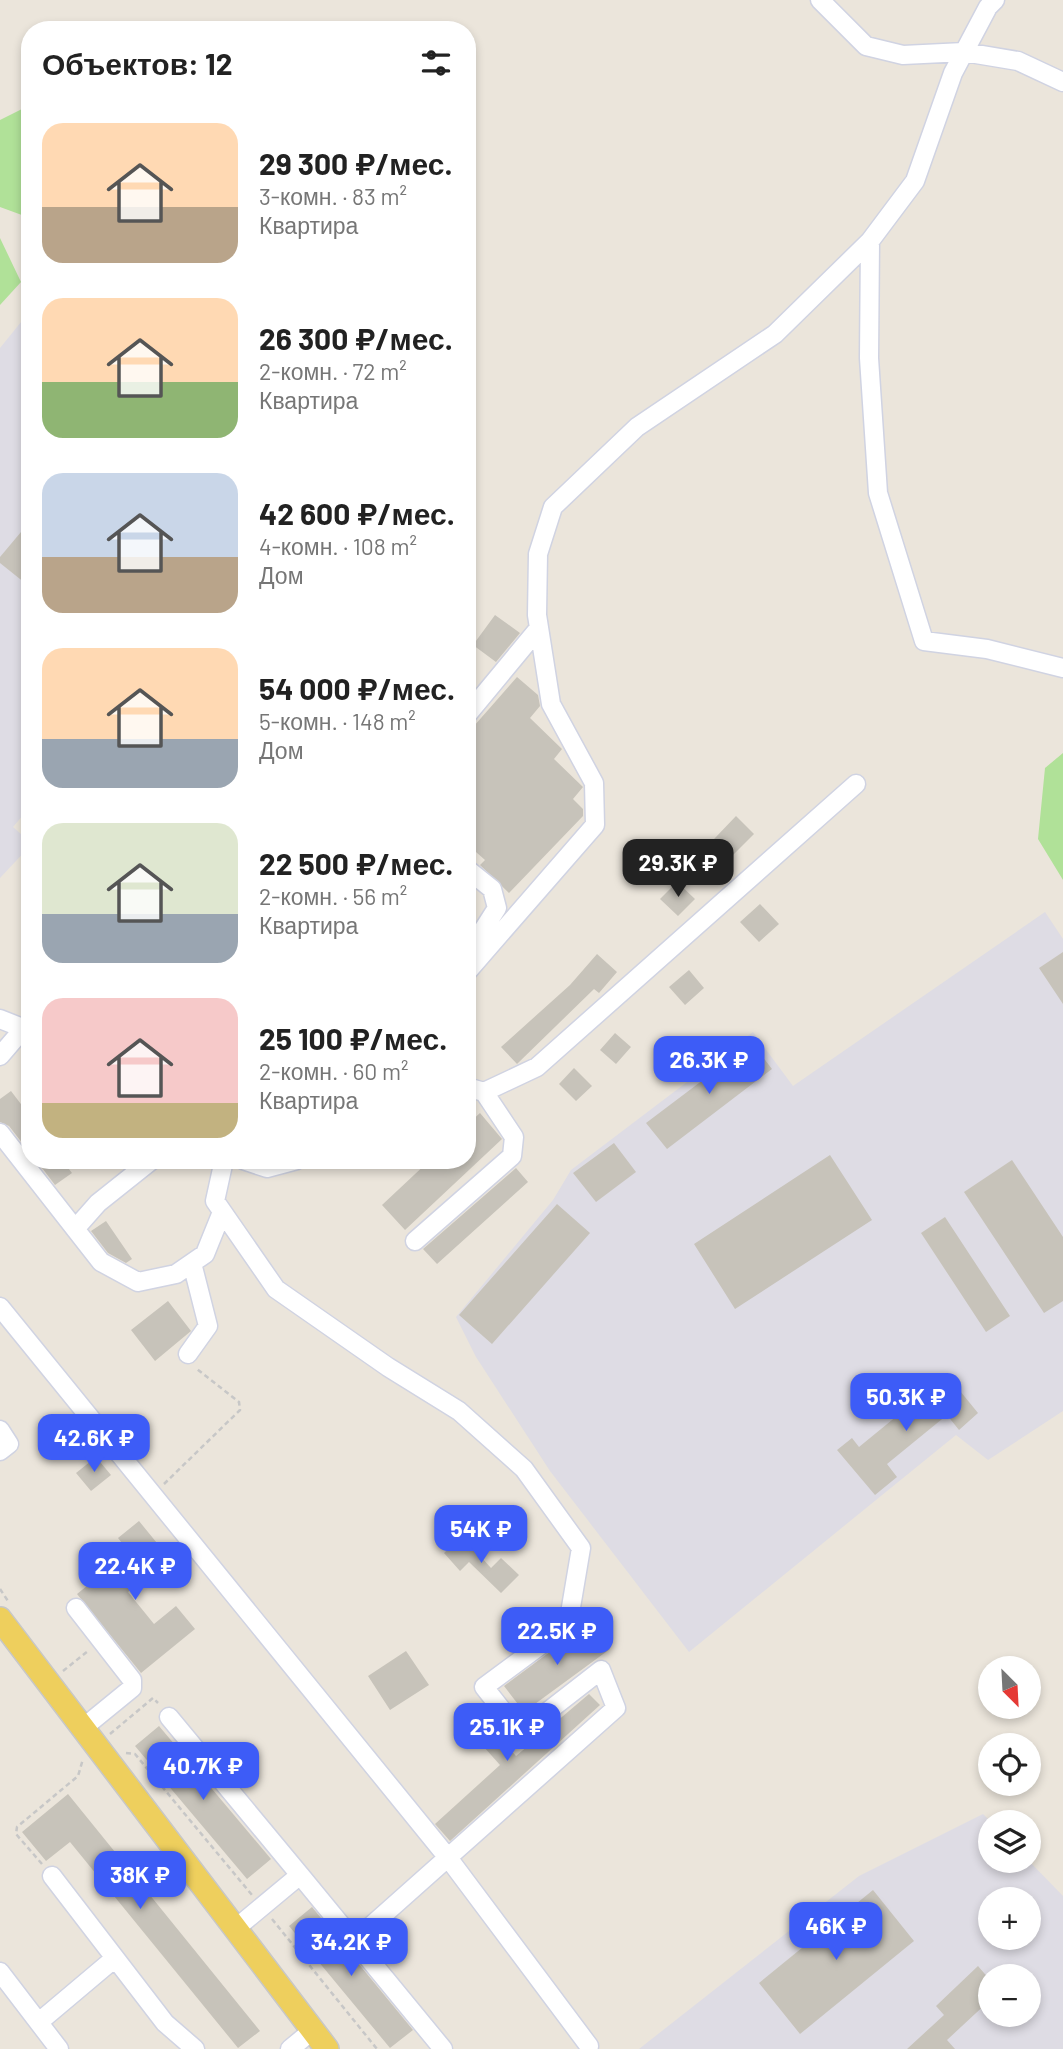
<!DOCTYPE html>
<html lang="ru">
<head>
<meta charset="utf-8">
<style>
	:root { --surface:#fff; --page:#f2f2f2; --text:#222; --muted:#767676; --accent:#3d5cf7 }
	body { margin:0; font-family:Barlow,sans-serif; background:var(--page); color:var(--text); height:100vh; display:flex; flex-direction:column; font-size:26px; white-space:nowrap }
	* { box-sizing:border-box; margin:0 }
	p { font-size:23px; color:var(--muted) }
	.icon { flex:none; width:38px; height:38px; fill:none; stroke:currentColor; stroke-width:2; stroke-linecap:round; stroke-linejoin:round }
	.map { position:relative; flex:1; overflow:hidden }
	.side { position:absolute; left:21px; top:21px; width:455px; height:1148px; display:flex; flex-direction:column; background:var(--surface); border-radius:28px; box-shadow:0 4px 10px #0003 }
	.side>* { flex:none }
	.needle { width:46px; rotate:156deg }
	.buttons { position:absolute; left:978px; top:1656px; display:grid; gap:14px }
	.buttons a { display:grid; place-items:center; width:63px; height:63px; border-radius:50%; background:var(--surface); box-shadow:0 4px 10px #0003; font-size:35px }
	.price { position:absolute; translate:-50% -60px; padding:0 16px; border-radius:14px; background:var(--accent); color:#fff; font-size:23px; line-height:46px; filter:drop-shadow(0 2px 4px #0008) }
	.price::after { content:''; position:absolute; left:50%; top:42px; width:21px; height:16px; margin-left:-10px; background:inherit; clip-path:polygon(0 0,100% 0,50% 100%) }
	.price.active { background:#222; color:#fff }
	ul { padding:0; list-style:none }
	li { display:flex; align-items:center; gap:21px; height:175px; padding:0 21px }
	li span { display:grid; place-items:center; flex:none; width:196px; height:140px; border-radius:21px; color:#555 }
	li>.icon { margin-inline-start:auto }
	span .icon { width:84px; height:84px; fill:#fffc; stroke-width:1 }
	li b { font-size:30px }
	h2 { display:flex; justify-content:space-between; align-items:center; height:84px; padding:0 21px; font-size:30px }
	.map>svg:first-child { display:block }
</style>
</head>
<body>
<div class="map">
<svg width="1063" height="2049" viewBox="0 0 1063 2049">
	<rect width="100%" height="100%" fill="#ebe5db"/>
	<!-- industrial -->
	<path fill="#dedce4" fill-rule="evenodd" d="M30 311V807L13 827 30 842V846L0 878V348Z
		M1045 912 1063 939V1411L988 1460 956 1435 689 1652 550 1471 476 1357 456 1317 553 1200 571 1170 753 1032 793 1086Z
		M983 1814 991 1822 990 1860H1028L1063 1896V2049H639L859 1876ZM990 1899H1029V1937H990ZM990 1976H1029V2014H990Z"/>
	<!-- green -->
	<path fill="#b0e198" d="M30 105V218L0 207V120Z
		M0 238 21 282 0 305Z
		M1063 753V880L1038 839 1045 768Z"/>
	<!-- building -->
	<path fill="#c7c3ba" d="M21 532 30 539V587L0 563V557Z
		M495 615 520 633 496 662 473 645Z
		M517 677 538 695 540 706 530 718 562 749 554 759 583 787 573 799 583 809V816L509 893 480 865 485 860 467 844V734Z
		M736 816 754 834 711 877 694 860Z
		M677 882 695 899 678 916 660 899Z
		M760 904 779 924 759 942 740 922Z
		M1063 952V1004L1039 968Z
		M597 954 617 972 599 993 594 989 517 1064 501 1047 570 985Z
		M689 970 704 988 685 1005 669 987Z
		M615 1033 631 1047 616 1064 600 1050Z
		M752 1043 772 1069 667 1149 646 1123Z
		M574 1068 592 1086 576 1101 559 1084Z
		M11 1091 30 1116V1153L9 1126 0 1122V1099Z
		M480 1113 502 1139 405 1230 382 1205 430 1160H467V1125Z
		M614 1143 636 1172 596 1202 573 1173Z
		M830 1155 872 1220 735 1309 694 1244Z
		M36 1160H62L72 1173 55 1185Z
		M1012 1160 1063 1237V1301L1044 1313 964 1192Z
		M516 1168 528 1182 437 1264 423 1249Z
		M557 1204 590 1233 492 1344 459 1315Z
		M945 1217 1010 1316 986 1332 921 1233Z
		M106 1221 132 1259 126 1263 108 1253 91 1231Z
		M168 1301 191 1331 155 1361 131 1330Z
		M947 1375 978 1413 959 1430 947 1415 887 1464 897 1477 875 1495 837 1450 852 1438 859 1447Z
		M96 1457 111 1475 91 1491 76 1473Z
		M139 1521 170 1559 128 1592 154 1624 176 1606 195 1629 141 1673 77 1594 129 1552 118 1538Z
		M462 1536 491 1568 501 1558 519 1575 501 1593 469 1562 460 1571 444 1553Z
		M590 1622 610 1649 524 1712 504 1686Z
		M406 1651 429 1685 390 1710 368 1676Z
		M589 1694 600 1705 450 1841 435 1824 500 1765 458 1718 471 1706 516 1756Z
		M159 1726 271 1859 247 1879 135 1746Z
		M68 1794 260 2031 238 2048 70 1842 46 1861 22 1832Z
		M873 1890 914 1941 800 2034 759 1983Z
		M312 1907 413 2030 390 2048 289 1926Z
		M978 1966 990 1980V2000L947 2040 955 2049H907L944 2015 936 2006Z"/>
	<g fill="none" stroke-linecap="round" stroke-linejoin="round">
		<defs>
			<path id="minor" d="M820 0 866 46 903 55 964 52 1018 61 1063 82
				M870 241 869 358 878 493 924 641 987 649 1063 668
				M467 715 539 628
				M467 869 492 889 497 908 467 955
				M467 972 595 825 594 783 551 704 537 615 538 554 553 507 637 427 775 334 870 241 915 181 953 73 988 7 995 0
				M0 1019 30 1031
				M0 1056 24 1028
				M467 1087 484 1092 537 1067 856 784
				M0 1133 101 1262 138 1282 176 1274 205 1254 222 1212
				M224 1160 215 1201 276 1289 388 1367 459 1411 524 1469 581 1548 568 1625 484 1687 520 1733 601 1670 616 1708 354 1941
				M243 1160 267 1168 297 1160
				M75 1229 98 1203 152 1160
				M415 1241 512 1156 514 1137 484 1092
				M0 1307 449 1859 589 2046
				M188 1354 208 1326 192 1263
				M0 1430 9 1444 0 1451
				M76 1608 132 1680V1688L83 1728
				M169 1717 300 1875 235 1929
				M300 1875 443 2049
				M52 1876 165 2023 195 2049
				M0 1972 59 2049
				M39 2022 115 1958
				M290 2049 313 2030"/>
			<path id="major" d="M0 1619 327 2049"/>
		</defs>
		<!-- minor casing -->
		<use href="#minor" stroke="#d0d3e2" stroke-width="21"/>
		<!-- major casing -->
		<use href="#major" stroke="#c7c7c7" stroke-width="26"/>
		<!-- path -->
		<path stroke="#c7c7c7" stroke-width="2.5" stroke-dasharray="5 3.5" stroke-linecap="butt" d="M164 1484 240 1410 239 1402 197 1369
			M0 1589 8 1601
			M63 1671 88 1651
			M110 1734 153 1698 158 1703
			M126 1753 135 1754 252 1895
			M42 1864 16 1834 17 1827 78 1776 83 1759
			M272 1919 377 2049"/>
		<!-- minor -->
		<use href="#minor" stroke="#fff" stroke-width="18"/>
		<!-- major -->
		<use href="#major" stroke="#eecf5d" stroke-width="23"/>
	</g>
</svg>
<div class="buttons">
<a><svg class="needle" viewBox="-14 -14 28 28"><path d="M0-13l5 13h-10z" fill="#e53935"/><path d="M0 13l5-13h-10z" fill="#767676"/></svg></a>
<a><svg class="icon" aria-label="locate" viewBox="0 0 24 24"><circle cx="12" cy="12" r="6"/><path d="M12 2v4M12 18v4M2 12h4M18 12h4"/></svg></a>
<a><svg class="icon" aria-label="layers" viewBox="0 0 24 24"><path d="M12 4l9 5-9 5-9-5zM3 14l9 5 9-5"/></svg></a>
<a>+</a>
<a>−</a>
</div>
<b class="price active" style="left:678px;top:899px">29.3K ₽</b>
<b class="price" style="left:709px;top:1096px">26.3K ₽</b>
<b class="price" style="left:906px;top:1433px">50.3K ₽</b>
<b class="price" style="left:94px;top:1474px">42.6K ₽</b>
<b class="price" style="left:481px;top:1565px">54K ₽</b>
<b class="price" style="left:135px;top:1602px">22.4K ₽</b>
<b class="price" style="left:557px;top:1667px">22.5K ₽</b>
<b class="price" style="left:507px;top:1763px">25.1K ₽</b>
<b class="price" style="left:203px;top:1802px">40.7K ₽</b>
<b class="price" style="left:140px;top:1911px">38K ₽</b>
<b class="price" style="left:836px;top:1962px">46K ₽</b>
<b class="price" style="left:351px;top:1978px">34.2K ₽</b>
<section class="side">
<h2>Объектов: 12<svg class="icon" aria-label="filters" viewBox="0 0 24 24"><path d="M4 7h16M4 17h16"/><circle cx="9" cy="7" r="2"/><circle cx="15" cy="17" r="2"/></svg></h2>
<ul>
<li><span style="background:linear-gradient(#ffd9b3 60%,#b9a48a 0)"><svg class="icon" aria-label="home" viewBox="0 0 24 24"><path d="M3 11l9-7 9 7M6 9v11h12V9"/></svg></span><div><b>29 300 ₽/мес.</b><p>3-комн. · 83 m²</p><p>Квартира</p></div></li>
<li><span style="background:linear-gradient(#ffd9b3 60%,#8fb573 0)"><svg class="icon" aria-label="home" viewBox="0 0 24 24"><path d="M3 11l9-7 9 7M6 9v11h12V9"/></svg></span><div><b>26 300 ₽/мес.</b><p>2-комн. · 72 m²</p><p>Квартира</p></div></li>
<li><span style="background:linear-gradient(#c9d6e8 60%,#b9a48a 0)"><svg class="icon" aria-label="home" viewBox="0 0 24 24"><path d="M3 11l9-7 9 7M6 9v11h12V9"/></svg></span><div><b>42 600 ₽/мес.</b><p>4-комн. · 108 m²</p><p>Дом</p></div></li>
<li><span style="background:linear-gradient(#ffd9b3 65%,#9aa5b1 0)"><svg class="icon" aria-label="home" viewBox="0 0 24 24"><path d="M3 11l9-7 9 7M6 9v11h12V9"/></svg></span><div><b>54 000 ₽/мес.</b><p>5-комн. · 148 m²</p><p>Дом</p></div></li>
<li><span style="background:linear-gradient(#dfe7d0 65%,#9aa5b1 0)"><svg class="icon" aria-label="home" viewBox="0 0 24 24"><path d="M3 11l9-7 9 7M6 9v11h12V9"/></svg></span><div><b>22 500 ₽/мес.</b><p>2-комн. · 56 m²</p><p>Квартира</p></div></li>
<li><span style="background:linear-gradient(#f6c9c9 75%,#c2b280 0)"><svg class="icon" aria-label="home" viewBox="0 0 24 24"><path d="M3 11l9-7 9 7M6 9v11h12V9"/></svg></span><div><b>25 100 ₽/мес.</b><p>2-комн. · 60 m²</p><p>Квартира</p></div></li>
</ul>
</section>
</div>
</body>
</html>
